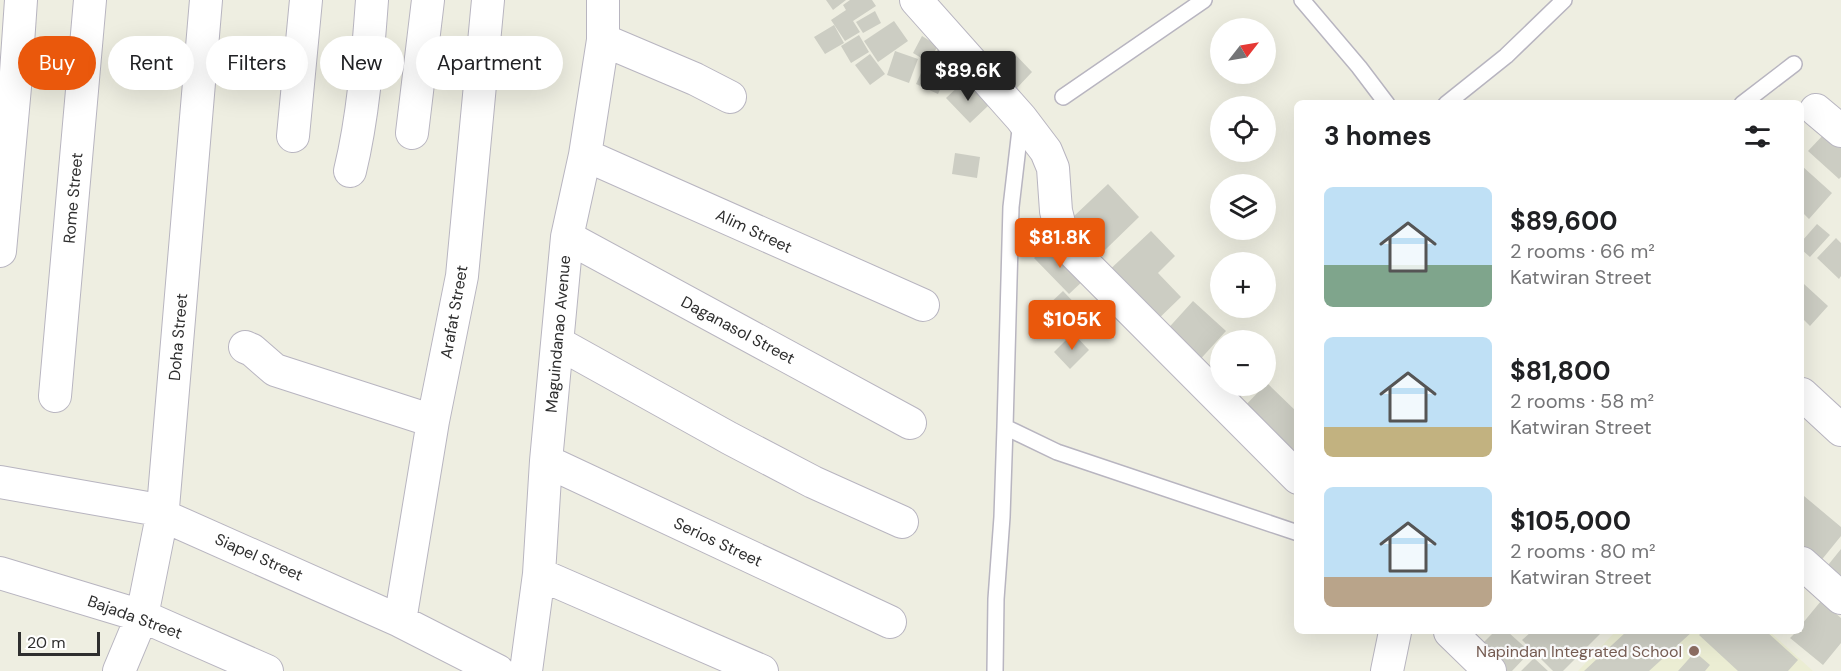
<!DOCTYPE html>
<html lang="en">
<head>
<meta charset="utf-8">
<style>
	:root { --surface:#fff; --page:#f6f6f6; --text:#202124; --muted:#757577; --accent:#ea580c }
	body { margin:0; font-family:"DM Sans",sans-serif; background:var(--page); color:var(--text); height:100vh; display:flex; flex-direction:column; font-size:22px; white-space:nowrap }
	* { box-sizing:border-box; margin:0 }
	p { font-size:20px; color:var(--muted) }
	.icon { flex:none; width:33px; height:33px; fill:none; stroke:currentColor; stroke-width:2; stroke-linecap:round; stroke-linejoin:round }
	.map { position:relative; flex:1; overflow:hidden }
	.side { position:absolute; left:1294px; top:100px; width:510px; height:534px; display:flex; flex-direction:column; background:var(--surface); border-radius:9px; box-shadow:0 6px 24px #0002 }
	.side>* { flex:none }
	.top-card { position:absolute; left:18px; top:36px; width:570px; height:54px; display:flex; gap:12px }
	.needle { width:39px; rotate:59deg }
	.tools { position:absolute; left:1210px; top:18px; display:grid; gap:12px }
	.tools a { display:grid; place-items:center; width:66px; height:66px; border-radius:50%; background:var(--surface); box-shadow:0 6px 24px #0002; font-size:30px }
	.scale { position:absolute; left:18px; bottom:15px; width:82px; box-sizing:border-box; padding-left:6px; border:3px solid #2e2e2e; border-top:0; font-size:16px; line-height:21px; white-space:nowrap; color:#2e2e2e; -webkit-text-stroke:4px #fff; paint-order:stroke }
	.price { position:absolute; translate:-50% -51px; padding:0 14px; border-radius:6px; background:var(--accent); color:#fff; font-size:20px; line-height:39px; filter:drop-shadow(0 2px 3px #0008) }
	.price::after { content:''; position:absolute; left:50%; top:36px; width:18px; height:14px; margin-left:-9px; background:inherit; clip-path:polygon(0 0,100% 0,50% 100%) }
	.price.on { background:#222; color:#fff }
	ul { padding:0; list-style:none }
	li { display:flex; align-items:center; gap:18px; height:150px; padding:0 30px }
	li span { display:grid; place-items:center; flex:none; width:168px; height:120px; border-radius:9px; color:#555 }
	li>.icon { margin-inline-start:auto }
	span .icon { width:72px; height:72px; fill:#fffc; stroke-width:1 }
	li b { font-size:26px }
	h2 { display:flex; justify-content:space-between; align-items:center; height:72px; padding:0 30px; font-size:26px }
	.pill { padding:0 21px; border-radius:27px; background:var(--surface); box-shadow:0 6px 24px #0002; font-size:21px; line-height:54px }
	.pill.on { background:var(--accent); color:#fff }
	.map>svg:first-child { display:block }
</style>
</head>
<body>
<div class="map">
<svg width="1841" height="671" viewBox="0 0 1841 671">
	<rect width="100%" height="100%" fill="#eeeee1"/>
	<!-- education -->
	<path fill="#ebedd3" d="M1615 632H1770L1813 671H1578Z"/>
	<!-- building -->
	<path fill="#cccdc3" d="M826 0H846L833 10Z
		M850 0H872L876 6 853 21 860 32 845 41 831 20 846 10 843 5Z
		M875 11 881 23 863 33 856 22Z
		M894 21 908 41 878 62 864 41Z
		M834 25 844 43 825 54 814 37Z
		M859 35 869 52 851 63 841 46Z
		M922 36 938 46 928 62 913 53Z
		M940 46 956 65V78L930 63Z
		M895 51 918 59 909 83 887 75Z
		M1012 51 1032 72 1016 89 995 67Z
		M870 54 885 74 870 85 855 65Z
		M925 64 947 74 938 94 916 84Z
		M965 80 989 105 970 123 946 98Z
		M1826 132 1841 145V177L1839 179 1808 151Z
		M955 153 980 157 977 178 952 174Z
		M1802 166 1832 193 1809 219 1802 212Z
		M1108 184 1139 217 1105 250 1073 217Z
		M1817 224 1830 235 1810 257 1802 250V241Z
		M1151 231 1175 256 1158 273 1181 297 1152 325 1104 275Z
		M1836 238 1841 243V276L1839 279 1817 258Z
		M1050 243 1085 279 1069 294 1034 258Z
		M1804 284 1828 306 1810 326 1802 318V288Z
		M1063 291 1084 313 1067 329 1046 307Z
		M1193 301 1226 331 1196 364 1163 334Z
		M1073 333 1089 350 1070 369 1054 352Z
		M1221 365V386H1251L1234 403 1208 379Z
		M1267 383 1298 413V448L1286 460 1238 413Z
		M1804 496 1841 527V536L1815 568 1802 557V498Z
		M1841 549V585L1820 575Z
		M1821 601 1841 618V643L1823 665 1790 638 1796 632H1802V624Z
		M1494 632H1508L1530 652 1512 671H1494L1474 652Z
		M1531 632H1597L1600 634 1563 671H1553L1522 640Z
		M1626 632H1692L1649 671H1584Z
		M1702 632H1767L1798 660 1788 671H1738L1699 635Z
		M1695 652 1710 665 1705 671H1678Z
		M1534 658 1548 671H1521Z"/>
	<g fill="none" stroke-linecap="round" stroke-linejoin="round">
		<defs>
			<path id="lane" d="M1302 0 1359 67 1387 104
				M1063 97 1204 0
				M1446 104 1506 56 1564 0
				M1742 104 1794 64
				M1021 121 1011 207 1005 427 1057 452 1298 533
				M995 671 996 599 1002 517 1005 427"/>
			<path id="street" d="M916 0 1021 118 1046 151 1053 168 1056 211 1062 235 1073 252 1298 478
				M603 40 695 79 730 97
				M1816 110 1841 131
				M412 133 428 0
				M293 136 306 0
				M585 155 923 305
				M350 171C363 118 368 55 372 0
				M567 237 910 423
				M0 251 15 87 21 0
				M558 343 729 438 813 482 902 522
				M245 347 252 350 275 370 433 421
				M1802 394 1841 430
				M55 396 90 0
				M546 461 890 622
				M0 482 153 509 163 508 206 0
				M1802 563 1841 598
				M0 573 142 616 267 671
				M539 574 762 671
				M400 621 433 421 462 276 488 0
				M1450 632 1490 671
				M119 671 142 616 161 521 166 517 400 621 498 671
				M526 671 539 574 546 461 567 237 585 155 603 40V0
				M1387 671 1395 632"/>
		</defs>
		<!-- lane casing -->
		<use href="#lane" stroke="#b8b5c0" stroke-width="18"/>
		<!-- street casing -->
		<use href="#street" stroke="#b8b5c0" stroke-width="34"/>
		<!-- lane -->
		<use href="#lane" stroke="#fff" stroke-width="15"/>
		<!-- street -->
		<use href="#street" stroke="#fff" stroke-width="32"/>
	</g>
	<!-- markers -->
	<circle fill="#8d6e63" stroke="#fff" stroke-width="2" cx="1694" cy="651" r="6"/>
	<g text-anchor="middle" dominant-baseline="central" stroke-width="4.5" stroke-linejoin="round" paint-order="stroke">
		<!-- street labels -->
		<g font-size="16" fill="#2e2e2e" stroke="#fff">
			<text transform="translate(73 198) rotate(-85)">Rome Street</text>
			<text transform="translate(754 231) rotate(25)">Alim Street</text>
			<text transform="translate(454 312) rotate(-80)">Arafat Street</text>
			<text transform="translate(738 330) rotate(28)">Daganasol Street</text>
			<text transform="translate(558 334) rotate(-85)">Maguindanao Avenue</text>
			<text transform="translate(178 337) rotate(-85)">Doha Street</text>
			<text transform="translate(718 542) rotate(25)">Serios Street</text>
			<text transform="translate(259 557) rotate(24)">Siapel Street</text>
			<text transform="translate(135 617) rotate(20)">Bajada Street</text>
		</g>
		<!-- education labels -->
		<g font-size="16" fill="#785e54" stroke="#fff" text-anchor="end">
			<text x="1682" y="651">Napindan Integrated School</text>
		</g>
	</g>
</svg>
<div class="tools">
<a><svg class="needle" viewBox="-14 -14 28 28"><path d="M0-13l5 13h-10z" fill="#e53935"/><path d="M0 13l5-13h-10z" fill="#757577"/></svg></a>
<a><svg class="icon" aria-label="locate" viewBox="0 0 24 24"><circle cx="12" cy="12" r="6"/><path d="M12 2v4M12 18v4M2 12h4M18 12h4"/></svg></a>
<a><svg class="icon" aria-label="layers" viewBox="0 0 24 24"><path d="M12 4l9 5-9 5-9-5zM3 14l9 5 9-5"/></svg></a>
<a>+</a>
<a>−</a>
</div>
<div class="scale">20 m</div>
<b class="price on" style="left:968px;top:102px">$89.6K</b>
<b class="price" style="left:1060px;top:269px">$81.8K</b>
<b class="price" style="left:1072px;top:351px">$105K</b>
<div class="top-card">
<a class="pill on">Buy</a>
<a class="pill">Rent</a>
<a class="pill">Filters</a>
<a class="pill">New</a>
<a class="pill">Apartment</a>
</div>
<section class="side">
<h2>3 homes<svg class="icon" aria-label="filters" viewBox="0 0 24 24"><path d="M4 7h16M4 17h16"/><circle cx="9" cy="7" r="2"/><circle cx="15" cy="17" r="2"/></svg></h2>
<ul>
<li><span style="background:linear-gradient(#bfe0f5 65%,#7fa58c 0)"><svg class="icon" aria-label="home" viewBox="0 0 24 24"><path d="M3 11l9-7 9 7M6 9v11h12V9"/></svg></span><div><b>$89,600</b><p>2 rooms · 66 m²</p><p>Katwiran Street</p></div></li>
<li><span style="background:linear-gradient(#bfe0f5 75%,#c2b280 0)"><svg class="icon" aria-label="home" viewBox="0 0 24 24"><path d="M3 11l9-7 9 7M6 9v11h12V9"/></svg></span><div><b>$81,800</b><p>2 rooms · 58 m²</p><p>Katwiran Street</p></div></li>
<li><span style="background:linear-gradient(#bfe0f5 75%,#b9a48a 0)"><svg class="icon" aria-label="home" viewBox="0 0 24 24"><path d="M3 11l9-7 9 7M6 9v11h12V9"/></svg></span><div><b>$105,000</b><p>2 rooms · 80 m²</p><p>Katwiran Street</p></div></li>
</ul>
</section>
</div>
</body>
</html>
